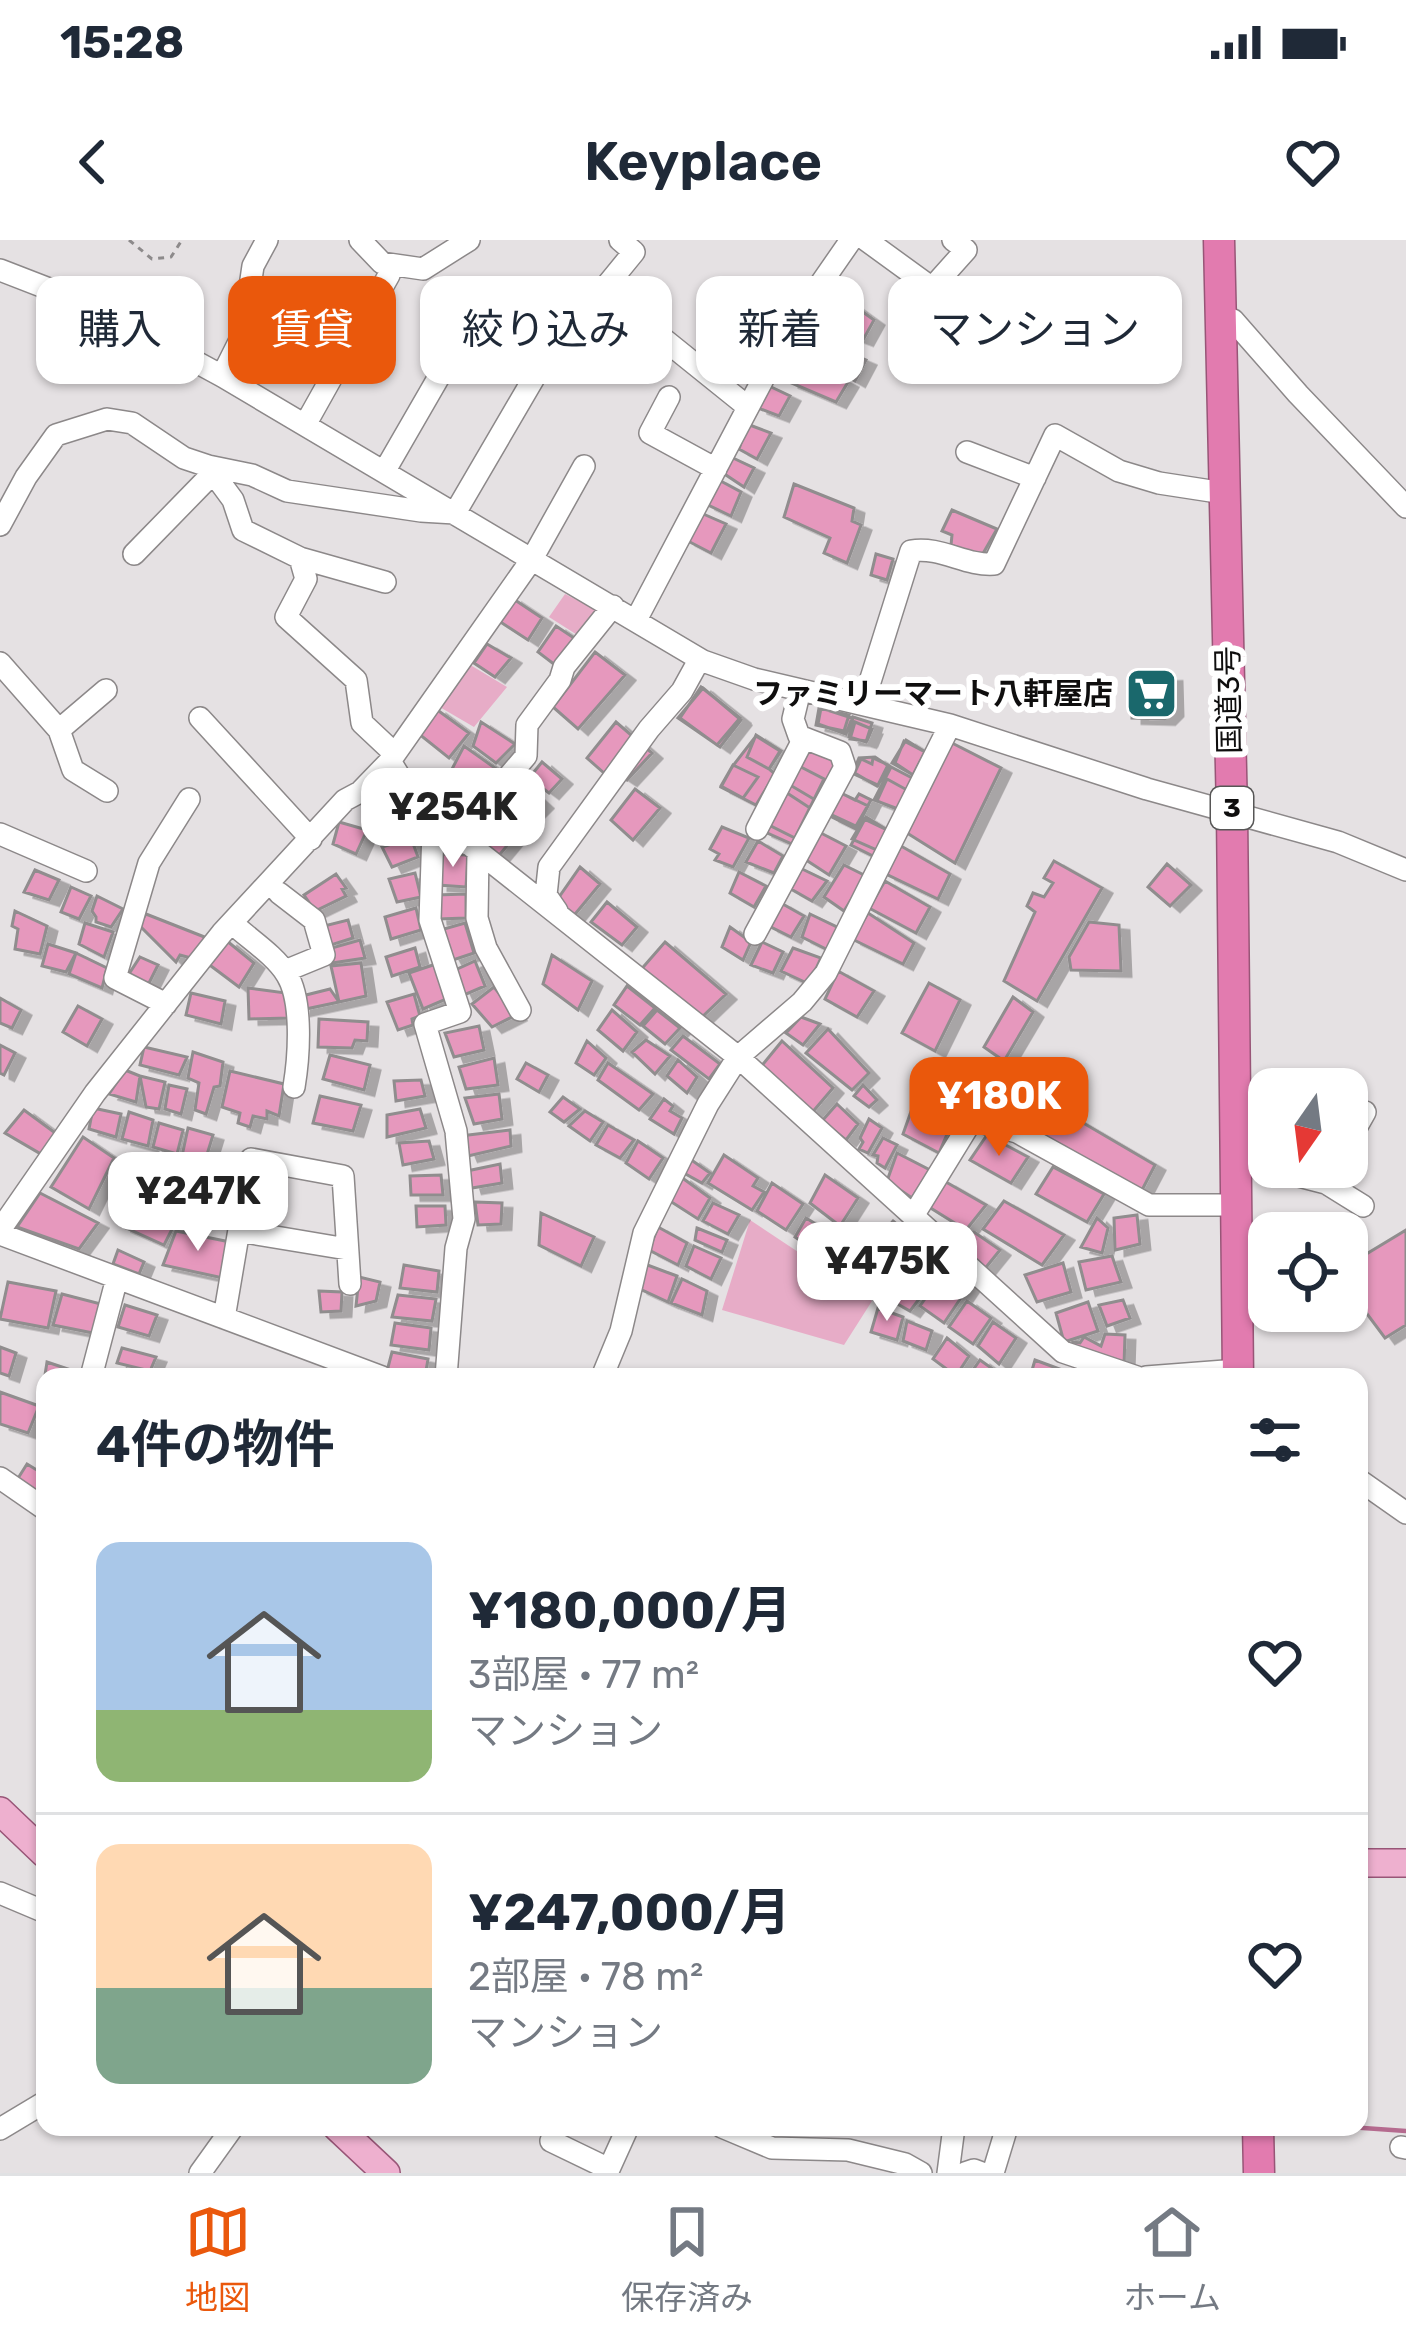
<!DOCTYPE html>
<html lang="ja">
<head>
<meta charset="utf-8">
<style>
	:root { --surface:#fff; --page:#f2f2f3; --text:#1f2937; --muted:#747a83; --line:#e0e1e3; --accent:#ea580c }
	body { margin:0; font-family:Rubik,"Noto Sans JP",sans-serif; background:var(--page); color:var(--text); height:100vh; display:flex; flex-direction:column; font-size:45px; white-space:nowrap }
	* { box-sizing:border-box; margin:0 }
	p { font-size:39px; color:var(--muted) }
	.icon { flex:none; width:66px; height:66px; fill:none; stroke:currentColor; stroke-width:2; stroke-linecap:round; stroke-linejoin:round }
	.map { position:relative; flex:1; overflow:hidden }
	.details { position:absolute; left:36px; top:1128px; width:1332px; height:768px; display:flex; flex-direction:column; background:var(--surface); border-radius:24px; box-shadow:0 3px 9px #0004 }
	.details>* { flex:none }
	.banner { position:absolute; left:36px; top:36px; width:1335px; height:108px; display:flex; gap:24px }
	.needle { width:78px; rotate:194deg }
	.fabs { position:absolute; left:1248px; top:828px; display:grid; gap:24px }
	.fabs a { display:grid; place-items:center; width:120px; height:120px; border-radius:24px; background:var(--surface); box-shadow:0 3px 9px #0004; font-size:60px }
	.price { position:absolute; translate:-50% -102px; padding:0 27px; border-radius:24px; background:#fff; color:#222; font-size:39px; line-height:78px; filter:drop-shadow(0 3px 6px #0008) }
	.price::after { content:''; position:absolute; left:50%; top:72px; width:36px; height:27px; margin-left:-18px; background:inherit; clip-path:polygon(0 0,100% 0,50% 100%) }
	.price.active { background:var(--accent); color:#fff }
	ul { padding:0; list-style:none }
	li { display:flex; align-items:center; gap:36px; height:300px; padding:0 60px }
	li+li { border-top:3px solid var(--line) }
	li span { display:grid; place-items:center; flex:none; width:336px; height:240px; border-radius:24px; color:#555 }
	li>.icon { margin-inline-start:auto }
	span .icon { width:144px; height:144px; fill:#fffc; stroke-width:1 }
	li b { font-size:51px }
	h2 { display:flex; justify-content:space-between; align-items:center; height:144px; padding:0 60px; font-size:51px }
	.chip { padding:0 42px; border-radius:24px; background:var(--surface); box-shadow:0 3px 9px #0004; font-size:42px; line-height:108px }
	.chip.active { background:var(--accent); color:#fff }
	.status { display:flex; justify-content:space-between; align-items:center; height:84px; padding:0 60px; background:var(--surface); direction:ltr }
	.status svg { height:33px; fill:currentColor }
	header { display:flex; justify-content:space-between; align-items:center; height:156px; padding:0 60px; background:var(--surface); font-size:54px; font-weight:600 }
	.tabs { display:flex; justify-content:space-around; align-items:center; height:168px; border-top:3px solid var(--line); background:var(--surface); font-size:33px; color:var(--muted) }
	.tabs a { display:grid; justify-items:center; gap:6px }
	.tabs .active { color:var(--accent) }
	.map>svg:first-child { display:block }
</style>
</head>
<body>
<div class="status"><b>15:28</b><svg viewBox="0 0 49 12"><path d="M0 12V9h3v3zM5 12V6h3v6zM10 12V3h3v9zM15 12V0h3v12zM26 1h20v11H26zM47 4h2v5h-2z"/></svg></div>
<header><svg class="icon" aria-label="back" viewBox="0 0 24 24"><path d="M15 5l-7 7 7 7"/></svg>Keyplace<svg class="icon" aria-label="heart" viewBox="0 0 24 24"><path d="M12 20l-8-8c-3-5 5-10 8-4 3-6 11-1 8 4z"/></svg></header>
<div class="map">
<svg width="1406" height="1933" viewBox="0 0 1406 1933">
	<defs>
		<filter id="shadow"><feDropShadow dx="10" dy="5.5" stdDeviation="0" flood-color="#0004"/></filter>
	</defs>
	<rect width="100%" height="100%" fill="#e5e1e3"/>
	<!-- green -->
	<path fill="#e7acc7" d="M565 354 603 373 582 398 549 377Z
		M467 423 507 447 474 487 438 466Z
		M750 980 872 1061 844 1105 722 1070Z"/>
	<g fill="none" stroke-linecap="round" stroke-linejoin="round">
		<!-- stream -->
		<path stroke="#b56b8f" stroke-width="4.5" d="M1349 1887 1406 1891"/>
	</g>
	<!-- building -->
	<path fill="#e698bd" stroke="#908d8e" stroke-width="3" filter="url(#shadow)" d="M831 49 874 80 863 100 824 85Z
		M798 83 838 104 833 128 794 108Z
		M847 112 866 120 855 141 841 133Z
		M799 116 848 142 836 162 789 142Z
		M767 145 790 156 779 176 758 168Z
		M747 184 771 193 757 219 739 209Z
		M733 218 754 228 744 247 723 233Z
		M717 239 741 252 731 276 706 264Z
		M794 244 854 268 852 281 861 285 847 323 824 313 830 298 784 277Z
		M952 270 997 289 981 317 951 305 952 295 942 291Z
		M701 273 726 284 711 313 686 300Z
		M876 314 893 319 887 340 871 335Z
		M512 358 542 378 528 400 499 381Z
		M556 386 577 400 555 425 538 412Z
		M487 404 511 418 495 437 474 423Z
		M595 412 625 435 578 489 553 467Z
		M1172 436 1173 471 1165 479 1132 478V437Z
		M701 447 740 478 717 505 680 478Z
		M703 448 741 480 720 507 678 478Z
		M819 468 849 475 844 491 816 485Z
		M821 468 852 478 846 494 818 484Z
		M436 469 469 493 449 518 419 494Z
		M853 477 872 483 866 502 849 497Z
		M481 482 515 504 496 523 473 506Z
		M616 482 652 513 627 540 609 528 604 533 587 518Z
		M855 482 872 489 867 501 850 499Z
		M756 495 781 511 769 529 747 517Z
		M756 496 780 511 769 529 775 534 756 565 721 547 732 527Z
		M906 500 927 513 915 536 892 523Z
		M904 501 925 512 913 535 895 523Z
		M952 503 1001 528 955 623 907 593Z
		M464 506 502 533 484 554 451 531Z
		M808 506 837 523 817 561 790 545Z
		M875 517 890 527 877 546 853 532 859 518Z
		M873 518 888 525 878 545 854 534 861 519 872 524Z
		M542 522 562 539 549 553 529 538Z
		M733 525 758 537 743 558 721 546Z
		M799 526 824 539 792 604 763 591Z
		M891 527 916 540 898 569 874 560Z
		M435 534 454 547 438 566 420 553Z
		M887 539 907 550 897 569 877 561Z
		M521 543 543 563 526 580 506 562Z
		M635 549 660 568 633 600 611 580Z
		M784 551 813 570 797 599 767 584Z
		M839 552 855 560 859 554 871 560 856 586 830 574Z
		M841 553 868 566 856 589 830 576Z
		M456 559 474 575 460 591 440 577Z
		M403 565 412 580 386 594 376 579Z
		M484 574 515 596 496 619 471 597Z
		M866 577 889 591 875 617 851 605Z
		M864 579 889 591 877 610 852 599Z
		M339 582 367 590 356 614 333 604Z
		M722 587 749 598 733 627 715 620 719 614 710 609Z
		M819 592 846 606 829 635 803 618Z
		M411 598 418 617 392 627 382 607Z
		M758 601 783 616 774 633 746 622Z
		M901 606 950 634 938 659 886 634Z
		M439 614 468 615 466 647 438 645Z
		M1054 621 1102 648 1037 761 1004 741 1035 672 1027 666 1033 653 1044 657 1053 643 1044 638Z
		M1167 624 1191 645 1170 666 1148 647Z
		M844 625 866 636 844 671 824 657Z
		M580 627 600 644 571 679 557 660Z
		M800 628 827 641 812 661 791 649Z
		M35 630 59 640 49 660 24 652Z
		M739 632 766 646 754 667 730 653Z
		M415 633 421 657 397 662 389 639Z
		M336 634 346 648 342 649 346 656 315 671 304 655Z
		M885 641 930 667 916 693 869 668Z
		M71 647 91 656 79 679 61 672Z
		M466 654V678L438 679 436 655Z
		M97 656 123 669 111 687 96 682V677L92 671Z
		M607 662 637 687 622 705 591 682Z
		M781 663 804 676 791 697 769 686Z
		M416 668 421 690 391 699 385 677Z
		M15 671 47 686 40 714 15 709 18 689 12 686Z
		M868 673 914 703 903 724 852 699Z
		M146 674 207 698 191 718 180 715 176 722 139 685Z
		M810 674 841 689 828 710 802 697Z
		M348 680 353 698 331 705 324 686Z
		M1089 682 1119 685 1121 731 1071 730 1069 717Z
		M85 683 113 692 104 717 79 704Z
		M465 683 474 713 453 720 437 691Z
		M730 687 751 702 743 720 722 707Z
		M360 700 365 718 332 723 328 709Z
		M227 701 254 723 239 747 207 723Z
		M665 702 726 754 702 777 638 733Z
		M762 702 783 712 773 733 751 725Z
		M48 704 76 713 66 732 42 726Z
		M415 708 420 727 392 736 386 717Z
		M793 708 821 718 809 744 781 731Z
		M76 713 107 728 102 748 69 734Z
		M552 715 592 741 578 770 543 744Z
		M140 717 158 725 147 747 127 737Z
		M475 721 485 746 464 755 453 731Z
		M361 723 366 756 339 762 331 726Z
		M439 723 451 757 423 769 409 733Z
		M838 731 874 751 857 777 825 759Z
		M929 743 960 760 935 811 902 793Z
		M627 746 655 768 640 785 614 765Z
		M494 747 516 775 492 787 472 764Z
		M248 748 286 753 290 778 249 779Z
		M330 749 339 762 301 770 302 756Z
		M191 753 225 761 221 784 186 775Z
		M414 754 420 776 412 779 413 785 398 790 387 762Z
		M1013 757 1033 772 1004 821 984 807Z
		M0 758 21 770 12 788 0 783Z
		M78 766 102 779 87 806 63 792Z
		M612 770 637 792 623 811 598 790Z
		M657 770 680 788 665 804 643 786Z
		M801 777 820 784 803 805 786 793Z
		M319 779 368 782 367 801 355 800 352 808 318 807Z
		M479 786 484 810 454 817 445 793Z
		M828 789 869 833 852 850 806 813Z
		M683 796 720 824 709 839 671 810Z
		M646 800 670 816 655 834 632 812Z
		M587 801 606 818 594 835 576 823Z
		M782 801 833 848 810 875 759 829Z
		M0 805 15 813 4 835 0 833Z
		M144 807 187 817 179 835 140 825Z
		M193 812 223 822 220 846 214 847 206 874 195 870 199 843 188 838Z
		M330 815 370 825 364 850 323 839Z
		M494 818 498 845 466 849 459 827Z
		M678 820 697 837 687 853 667 836Z
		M526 823 548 835 539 852 517 839Z
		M608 823 653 854 639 870 598 840Z
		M939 823 993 839 978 868 925 853Z
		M125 830 140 836 136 862 109 854Z
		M230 831 284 844 279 876 267 871V879L253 876 250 887 238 883 240 873 222 867Z
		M140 836 165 842 159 869 146 867Z
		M421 840 425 856 396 861 394 841Z
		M169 845 187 849 181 874 165 869Z
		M863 845 877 860 869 867 854 856Z
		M499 854 502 879 474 884 465 858Z
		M320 856 361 865 353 891 313 883Z
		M563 857 580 869 564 882 550 872Z
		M664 859 673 866 670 871 682 878 674 894 650 879Z
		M1044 860 1155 925 1142 950 1027 889Z
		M914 863 953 880 939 913 903 894Z
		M837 864 858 884 846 900 822 881Z
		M93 868 121 874 116 897 89 889Z
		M420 869 426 888 387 897V875Z
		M24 870 58 895 41 914 5 893Z
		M585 871 603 882 590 901 569 886Z
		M129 872 153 880 148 906 122 899Z
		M869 879 882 888 868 913 859 909 863 902 860 898Z
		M159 883 183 890 177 914 153 907Z
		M608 885 634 900 620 918 596 905Z
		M188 888 213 895 205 921 182 916Z
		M510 890 511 906 468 916 460 896Z
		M987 895 1028 917 1011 943 970 920Z
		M83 897 114 918 89 969 51 947Z
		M883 898 897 905 885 928 877 923 878 916 873 915Z
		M429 901 434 919 403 925 399 903Z
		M638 901 663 918 649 939 626 923Z
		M897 913 930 930 912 958 887 941Z
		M724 915 758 938 753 946 764 952 752 970 708 943Z
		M144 916 196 942 164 1005 122 986 145 942 137 937Z
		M690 919 710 933 702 943 682 932Z
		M500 924 502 943 472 948 467 931Z
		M1053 927 1104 954 1087 982 1036 954Z
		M441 935 443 955H411L410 936Z
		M825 935 858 958 840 986 810 963Z
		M681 937 710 958 698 979 670 961Z
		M946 942 986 965 966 990 929 967Z
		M772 943 803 964 786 990 757 971Z
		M40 953 98 983 79 1009 17 987Z
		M1004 961 1064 995 1042 1025 983 989Z
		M475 962 502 963 501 984 478 985Z
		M713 963 739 975 728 994 703 981Z
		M416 966H445L446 985 417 987Z
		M541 973 594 997 581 1026 539 1005Z
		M1137 975 1140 1004 1115 1010 1114 978Z
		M806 978 829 992 817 1012 795 997Z
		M1097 978 1108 988 1102 1013 1081 1007Z
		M893 981 914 999 902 1019 878 998Z
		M658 987 687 1003 678 1025 649 1010Z
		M697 988 727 1000 722 1012 695 1000Z
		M850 990 870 1003 851 1034 829 1019Z
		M1406 990V1085L1385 1098 1347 1047V1015L1352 1012 1358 1019Z
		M176 991 230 1002 223 1038 163 1025Z
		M974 992 1000 1010 983 1031 957 1007Z
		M694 1006 721 1018 711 1039 686 1026Z
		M118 1010 144 1022 139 1034 113 1024Z
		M871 1015 890 1028 889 1044 884 1056 853 1038Z
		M923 1016 942 1025 930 1039 914 1028Z
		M1112 1016 1121 1042 1086 1050 1079 1022Z
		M642 1023 677 1036 668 1062 638 1048Z
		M950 1023 973 1040 944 1083 920 1066Z
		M1063 1023 1071 1052 1037 1062 1025 1035Z
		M404 1025 439 1031 437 1052 400 1048Z
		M913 1035 929 1046 910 1071 894 1062Z
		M359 1037 380 1042 376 1061 356 1066Z
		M682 1039 707 1051 702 1075 671 1063Z
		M8 1042 56 1051 48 1088 0 1079Z
		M319 1051 342 1052 341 1071 321 1072Z
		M62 1054 101 1064 93 1093 53 1085Z
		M398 1055 436 1059 432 1081 392 1077Z
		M1123 1060 1130 1078 1107 1086 1099 1065Z
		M967 1061 991 1078 973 1104 949 1087Z
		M1088 1062 1098 1091 1064 1102 1056 1073Z
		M125 1065 157 1075 149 1096 118 1087Z
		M878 1068 903 1077 897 1100 871 1092Z
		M907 1081 932 1091 926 1110 903 1101Z
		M993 1082 1016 1098 999 1124 978 1106Z
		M395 1083 431 1088 429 1110 391 1105Z
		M1105 1094 1125 1095 1124 1125 1072 1109 1073 1102 1080 1103 1084 1097 1101 1106Z
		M947 1098 969 1116 956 1136 933 1119Z
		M0 1107 16 1113 9 1136 0 1133Z
		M122 1108 156 1117 150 1131 117 1123Z
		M392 1112 428 1119 425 1137 387 1131Z
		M980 1120 1004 1137H968Z
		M1035 1120 1081 1137H1030Z
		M47 1122 77 1132 76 1137H45V1149L43 1148Z
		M0 1152 39 1166 28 1193 0 1184Z
		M27 1224 45 1235V1251L40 1260 15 1243Z"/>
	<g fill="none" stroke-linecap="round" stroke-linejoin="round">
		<defs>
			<path id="minor" d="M360 0 382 23 423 29 469 0
				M620 0 634 12 594 61 596 73 666 101 748 167
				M866 0 932 48 966 10 953 0
				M0 30 93 66 222 136 703 421 754 439 950 485 1147 549 1338 602 1406 630
				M1220 75 1233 80 1298 154 1406 267
				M222 136 243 94 253 26 267 0
				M669 157 650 193 716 229
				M305 185 389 35
				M967 212 1035 238
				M208 226 233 260 243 290 300 318 306 339 286 377 356 440 362 483 395 514
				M384 232 489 50
				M0 285 26 237 56 195 107 179 132 183 184 218 208 226 252 235 287 251 421 271 455 273 552 107 593 132
				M134 314 213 233
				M300 318 385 342
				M636 380 790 88 851 0
				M0 423 59 490 73 530 107 551
				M863 464 911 311C941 306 965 326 994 324L1055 195 1119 231 1159 243 1224 253
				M200 478 311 599
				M59 490 106 450
				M390 521 433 591 470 605 738 817 1063 1112 1137 1137
				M485 564 526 516 527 485 560 440 564 427 613 366
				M757 589 804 498
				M433 591 430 680 460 772 425 784 456 891 464 979 456 1008 446 1137
				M0 594 86 631
				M478 611 477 678 486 708 520 770
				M279 653 314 680 324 715 285 731
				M557 671 546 655 549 627 649 489 682 451 698 422 703 421
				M232 683C249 699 275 715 287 735 303 761 299 817 294 847
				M755 694 845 527 840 512 799 496 793 479 800 450
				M166 764 115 738 149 623 189 559
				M1347 904 1365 872
				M1236 920 1326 943 1335 927
				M1326 943 1363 966
				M913 976 972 880 1017 892 1149 965H1236
				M0 990 95 853 222 693 345 560 360 552 390 521 532 319 584 226
				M239 991 347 1009
				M0 994 382 1137
				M224 1078 251 919 343 936 350 1044
				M91 1137 117 1038
				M602 1137 621 1091 644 993 708 864 738 817 802 762 826 733 950 485
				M1146 1137 1238 1130
				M0 1238 45 1269
				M1359 1240 1406 1273
				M0 1653 45 1672
				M557 1887 551 1901 609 1929 628 1887
				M722 1887 772 1908 848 1910 905 1924 921 1933
				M0 1889 45 1862
				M1401 1907 1406 1908
				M200 1933 233 1887
				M948 1933 954 1887
				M965 1933 974 1930 982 1933
				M993 1933 1007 1887"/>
			<path id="major" d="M0 1571 45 1614
				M1359 1623H1406
				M337 1887 386 1933"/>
			<path id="highway" d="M1219 0 1232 573 1238 1137
				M1258 1887 1259 1933"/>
		</defs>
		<!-- minor casing -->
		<use href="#minor" stroke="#8c8889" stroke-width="24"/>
		<!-- major casing -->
		<use href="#major" stroke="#985577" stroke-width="30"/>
		<!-- highway casing -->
		<use href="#highway" stroke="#985577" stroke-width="33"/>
		<!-- path -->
		<path stroke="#8d8a8b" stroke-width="3" stroke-dasharray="6 6" stroke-linecap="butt" d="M129 0 152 19 171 17 182 0"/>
		<!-- minor -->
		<use href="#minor" stroke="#fff" stroke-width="21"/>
		<!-- major -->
		<use href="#major" stroke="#eeb0cf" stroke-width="27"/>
		<!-- highway -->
		<use href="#highway" stroke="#e27baf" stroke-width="30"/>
	</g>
	<!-- icons -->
	<defs>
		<symbol id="supermarket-square" viewBox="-11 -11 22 22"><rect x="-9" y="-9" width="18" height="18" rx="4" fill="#1a686c" stroke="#fff"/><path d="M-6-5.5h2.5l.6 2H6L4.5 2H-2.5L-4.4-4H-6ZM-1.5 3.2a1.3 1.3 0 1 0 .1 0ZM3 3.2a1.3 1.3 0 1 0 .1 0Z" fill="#fff"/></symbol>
	</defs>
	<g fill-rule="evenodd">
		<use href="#supermarket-square" x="1122" y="424" width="59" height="59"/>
	</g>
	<g text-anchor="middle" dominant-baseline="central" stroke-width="12" stroke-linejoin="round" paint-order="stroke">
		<!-- shield labels -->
		<rect fill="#fff" stroke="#575656" stroke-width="3" x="1211" y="547" width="42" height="42" rx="9"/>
		<g font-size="27" font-weight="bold" fill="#0f0e0e">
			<text x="1232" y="568">3</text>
		</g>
		<!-- poi labels -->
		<g font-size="30" font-weight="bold" fill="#0f0e0e" stroke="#fff" text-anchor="end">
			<text x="1113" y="454">ファミリーマート八軒屋店</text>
		</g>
		<!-- street labels -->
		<g font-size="30" fill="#0f0e0e" stroke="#fff">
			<text transform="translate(1229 460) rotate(-91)">国道3号</text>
		</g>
	</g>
</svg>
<div class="fabs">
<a><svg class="needle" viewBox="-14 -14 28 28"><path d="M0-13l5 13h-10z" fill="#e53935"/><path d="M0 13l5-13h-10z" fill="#747a83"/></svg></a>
<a><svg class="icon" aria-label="locate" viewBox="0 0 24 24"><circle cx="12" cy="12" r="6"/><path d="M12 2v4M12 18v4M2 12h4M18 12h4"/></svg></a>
</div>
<b class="price" style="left:453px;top:630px">¥254K</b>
<b class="price active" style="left:999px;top:919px">¥180K</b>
<b class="price" style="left:198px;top:1014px">¥247K</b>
<b class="price" style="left:887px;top:1084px">¥475K</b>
<div class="banner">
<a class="chip">購入</a>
<a class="chip active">賃貸</a>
<a class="chip">絞り込み</a>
<a class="chip">新着</a>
<a class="chip">マンション</a>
</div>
<section class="details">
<h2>4件の物件<svg class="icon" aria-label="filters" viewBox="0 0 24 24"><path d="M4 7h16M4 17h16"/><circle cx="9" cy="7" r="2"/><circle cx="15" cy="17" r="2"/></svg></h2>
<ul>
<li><span style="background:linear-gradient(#a9c7e8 70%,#8fb573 0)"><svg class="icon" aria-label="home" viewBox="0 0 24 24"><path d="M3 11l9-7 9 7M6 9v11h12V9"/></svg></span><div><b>¥180,000/月</b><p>3部屋 · 77 m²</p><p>マンション</p></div><svg class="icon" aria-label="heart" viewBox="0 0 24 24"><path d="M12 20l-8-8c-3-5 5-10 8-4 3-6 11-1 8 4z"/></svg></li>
<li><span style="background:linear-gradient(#ffd9b3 60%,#7fa58c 0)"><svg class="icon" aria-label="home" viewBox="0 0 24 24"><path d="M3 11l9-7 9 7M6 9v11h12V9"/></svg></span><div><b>¥247,000/月</b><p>2部屋 · 78 m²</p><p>マンション</p></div><svg class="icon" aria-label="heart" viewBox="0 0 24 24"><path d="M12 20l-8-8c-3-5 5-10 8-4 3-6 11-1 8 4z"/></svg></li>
</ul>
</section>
</div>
<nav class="tabs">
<a class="active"><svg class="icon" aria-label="map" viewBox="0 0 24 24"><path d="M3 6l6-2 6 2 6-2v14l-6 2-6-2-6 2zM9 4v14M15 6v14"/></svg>地図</a>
<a><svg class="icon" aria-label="saved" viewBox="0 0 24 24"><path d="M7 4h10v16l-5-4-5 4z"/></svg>保存済み</a>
<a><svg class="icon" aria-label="home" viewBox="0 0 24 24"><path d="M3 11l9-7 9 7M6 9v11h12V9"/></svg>ホーム</a>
</nav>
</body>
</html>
